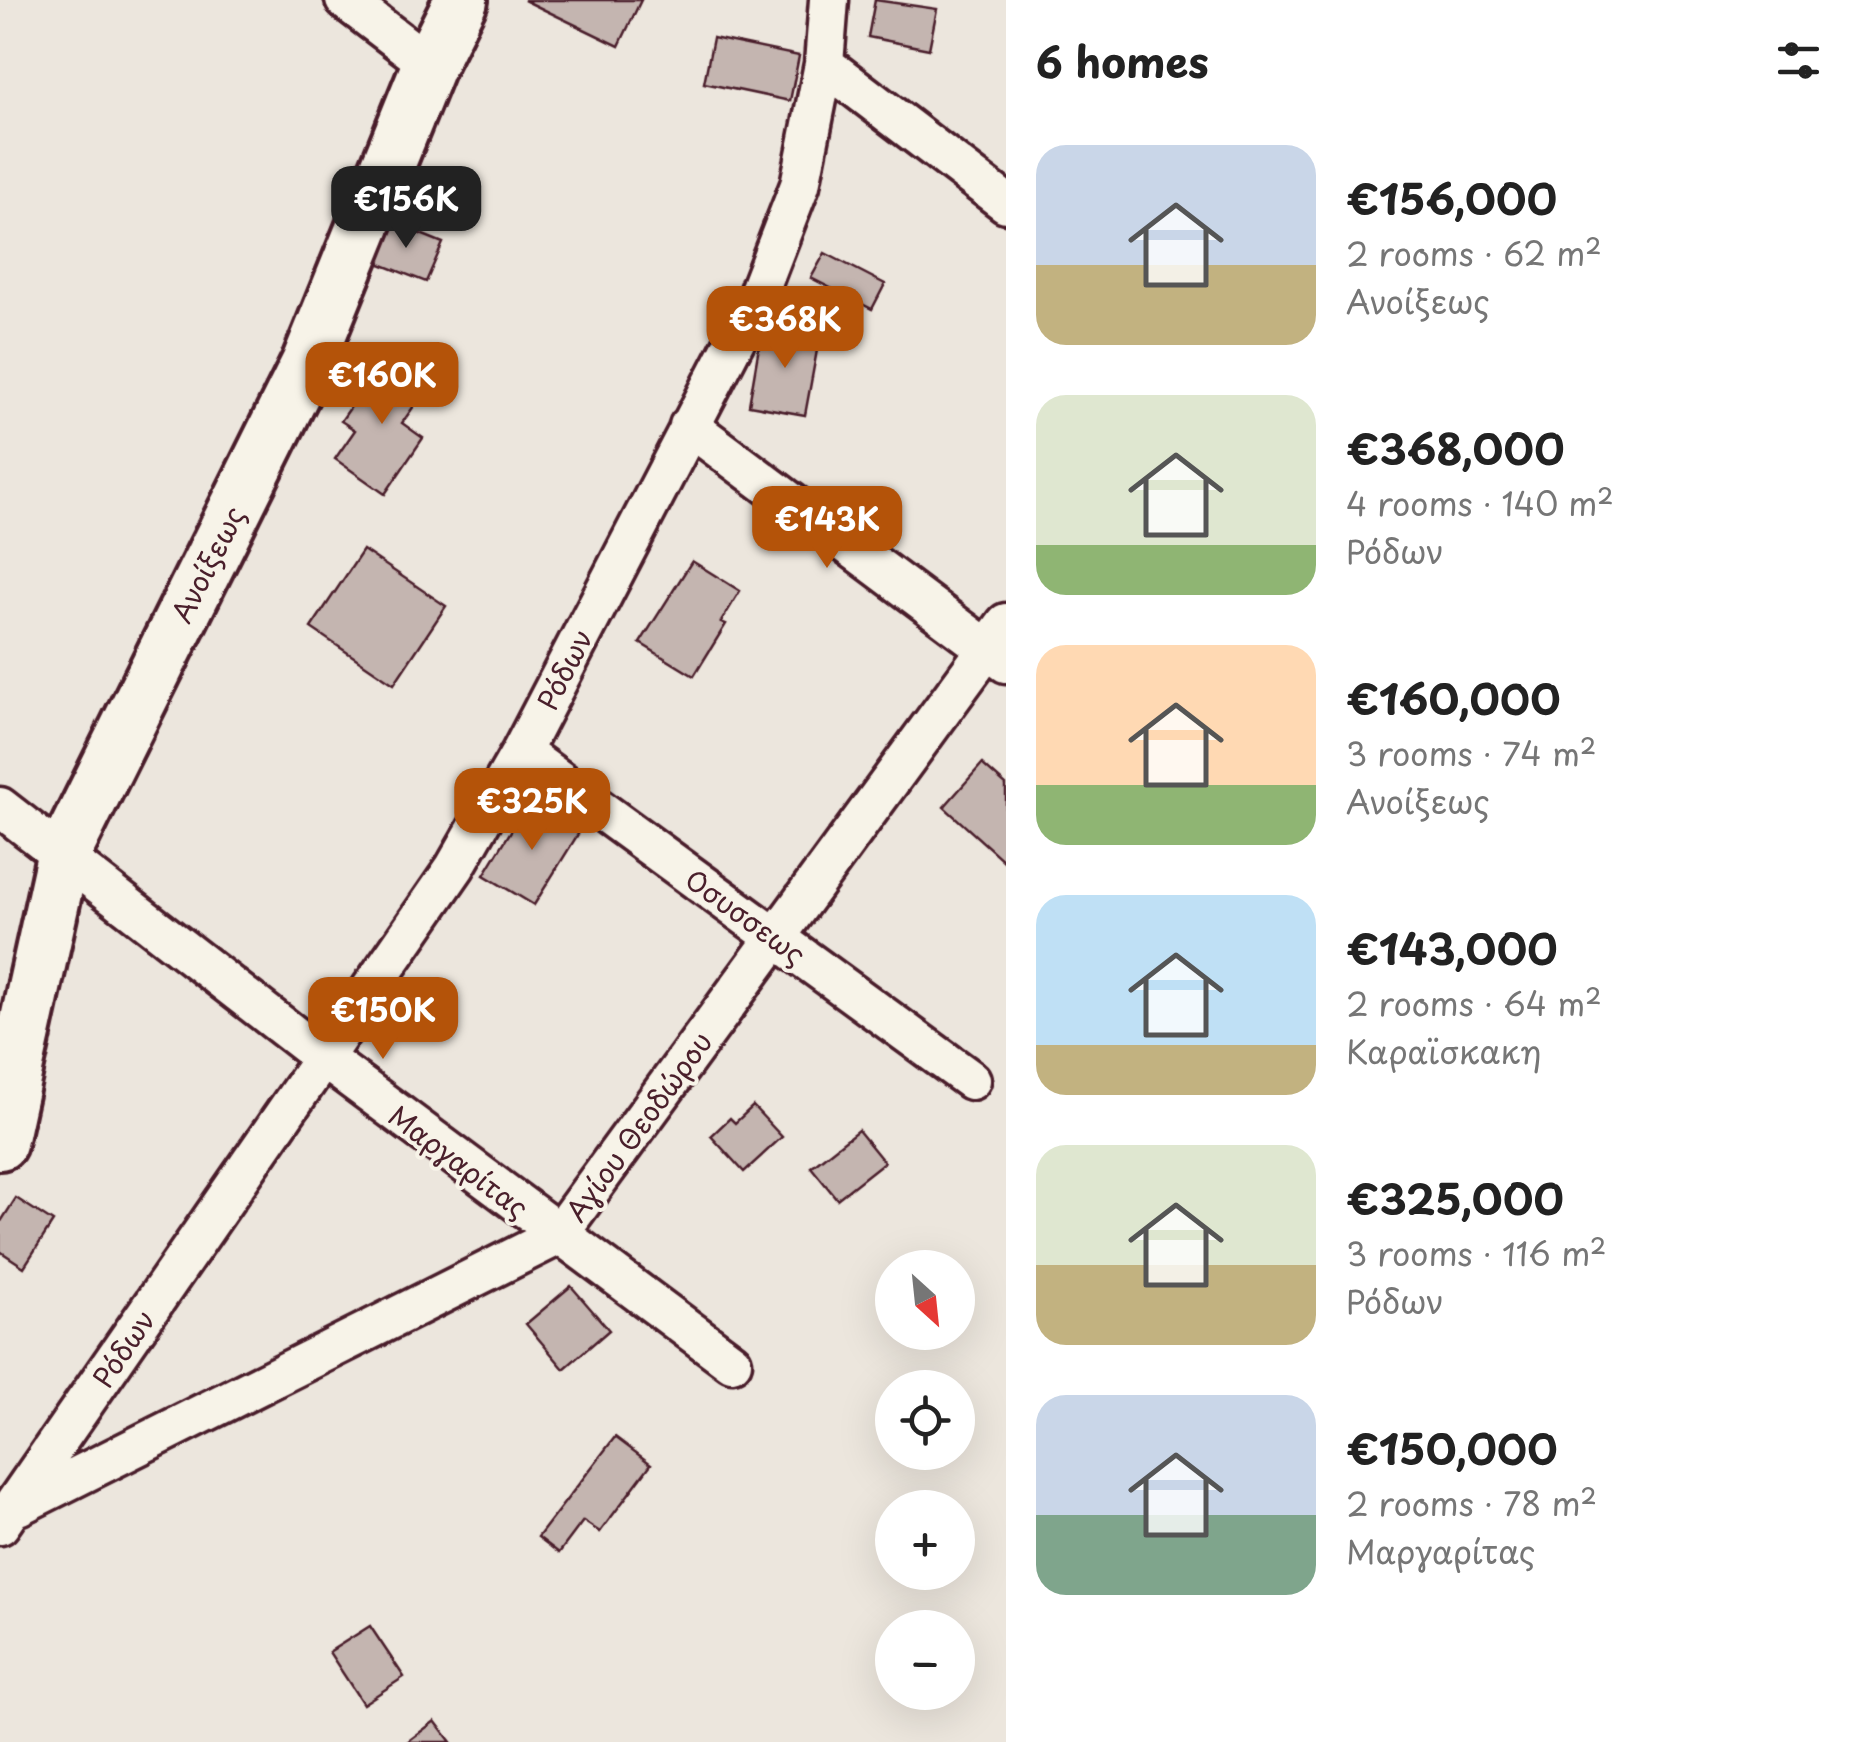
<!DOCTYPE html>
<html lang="en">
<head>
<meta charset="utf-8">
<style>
	:root { --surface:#fff; --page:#f6f6f6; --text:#222; --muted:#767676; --accent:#b45309 }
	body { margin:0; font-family:"Playpen Sans",sans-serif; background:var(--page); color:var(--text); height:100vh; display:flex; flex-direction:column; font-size:38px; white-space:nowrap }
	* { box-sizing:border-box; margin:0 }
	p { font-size:32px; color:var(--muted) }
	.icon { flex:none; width:55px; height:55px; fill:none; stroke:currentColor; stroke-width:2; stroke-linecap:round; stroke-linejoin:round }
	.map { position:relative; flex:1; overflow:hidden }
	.drawer { display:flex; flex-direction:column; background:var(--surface); width:850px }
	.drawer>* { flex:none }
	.needle { width:65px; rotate:153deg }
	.controls { position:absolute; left:875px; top:1250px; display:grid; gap:20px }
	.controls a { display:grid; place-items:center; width:100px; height:100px; border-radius:50%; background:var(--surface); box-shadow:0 10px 40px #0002; font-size:50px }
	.price { position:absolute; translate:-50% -85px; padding:0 22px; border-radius:20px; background:var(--accent); color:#fff; font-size:32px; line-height:65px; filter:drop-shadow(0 2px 5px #0008) }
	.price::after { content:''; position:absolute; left:50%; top:60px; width:30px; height:22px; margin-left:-15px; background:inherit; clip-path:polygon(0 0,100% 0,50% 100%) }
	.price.current { background:#222; color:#fff }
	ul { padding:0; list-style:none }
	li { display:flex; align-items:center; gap:30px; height:250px; padding:0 30px }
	li span { display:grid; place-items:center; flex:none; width:280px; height:200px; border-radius:30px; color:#555 }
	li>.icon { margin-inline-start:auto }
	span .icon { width:120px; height:120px; fill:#fffc; stroke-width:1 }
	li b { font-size:42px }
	h2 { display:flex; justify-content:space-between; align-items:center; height:120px; padding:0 30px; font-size:42px }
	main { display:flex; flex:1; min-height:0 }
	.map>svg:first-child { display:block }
</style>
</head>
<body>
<main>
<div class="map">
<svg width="1006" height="1742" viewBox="0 0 1006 1742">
	<rect width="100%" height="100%" fill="#ece6dd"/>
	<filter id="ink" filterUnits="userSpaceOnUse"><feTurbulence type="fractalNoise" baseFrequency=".01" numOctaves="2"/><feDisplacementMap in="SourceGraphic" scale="20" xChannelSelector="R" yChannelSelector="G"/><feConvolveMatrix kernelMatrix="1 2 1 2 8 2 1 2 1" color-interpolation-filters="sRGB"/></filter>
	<g filter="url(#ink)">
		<!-- building -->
		<path fill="#c4b5b0" stroke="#4a1f2b" stroke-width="2.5" d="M524 0H641L619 46Z
			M875 0 937 9 929 49 868 37Z
			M713 38 799 56 790 101 704 83Z
			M386 220 443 243 426 282 370 260Z
			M825 253 885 284 872 309 811 278Z
			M776 327 820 334 805 415 749 405 760 341 773 343Z
			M384 359 426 389 402 423 423 438 385 494 335 459 355 430 341 421Z
			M363 550 446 606 394 684 311 628Z
			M692 561 740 591 721 622 726 624 694 676 640 643Z
			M982 764 1006 785V863L944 807Z
			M530 800 580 831 534 905 484 875Z
			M753 1106 782 1137 744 1172 711 1136 730 1118 735 1123Z
			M858 1130 884 1162 837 1199 811 1167Z
			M16 1198 53 1222 24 1267 0 1251V1223Z
			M571 1286 609 1330 564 1369 526 1324Z
			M615 1437 651 1464 600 1532 583 1521 559 1553 538 1537Z
			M370 1626 404 1677 363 1704 329 1652Z
			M435 1721 451 1742H407Z"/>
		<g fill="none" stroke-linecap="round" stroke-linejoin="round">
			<defs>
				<path id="street" d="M345 0 429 64
					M824 64 1006 203
					M689 426 1006 663
					M521 752 971 1080
					M0 807 322 1057 732 1362
					M18 1506 557 1236 1006 623
					M0 1525 455 867 521 752 754 304 800 185 824 64 829 0"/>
				<path id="secondary" d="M0 1143 63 856 308 363 429 64 461 0"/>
			</defs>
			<!-- street casing -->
			<use href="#street" stroke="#4a1f2b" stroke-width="45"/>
			<!-- secondary casing -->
			<use href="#secondary" stroke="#4a1f2b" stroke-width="60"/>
			<!-- street -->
			<use href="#street" stroke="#f7f3e8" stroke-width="38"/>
			<!-- secondary -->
			<use href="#secondary" stroke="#f7f3e8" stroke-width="52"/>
		</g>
	</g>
	<g text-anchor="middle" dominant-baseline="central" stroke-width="8" stroke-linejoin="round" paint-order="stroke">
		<!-- street labels -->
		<g font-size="28" fill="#4a1f2b" stroke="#f7f3e8">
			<text transform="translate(207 564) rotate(-63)">Ανοίξεως</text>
			<text transform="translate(564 669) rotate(-63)">Ρόδων</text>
			<text transform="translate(746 916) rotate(36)">Οσυσσεως</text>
			<text transform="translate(638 1126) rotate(-54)">Αγίου Θεοδώρου</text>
			<text transform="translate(459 1161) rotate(37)">Μαργαρίτας</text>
			<text transform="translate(123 1348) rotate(-56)">Ρόδων</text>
		</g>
	</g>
</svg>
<div class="controls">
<a><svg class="needle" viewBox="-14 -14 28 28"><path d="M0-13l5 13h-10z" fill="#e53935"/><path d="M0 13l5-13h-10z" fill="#767676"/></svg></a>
<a><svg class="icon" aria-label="locate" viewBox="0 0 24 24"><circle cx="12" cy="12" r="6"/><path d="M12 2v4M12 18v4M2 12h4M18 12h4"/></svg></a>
<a>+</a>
<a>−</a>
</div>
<b class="price current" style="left:406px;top:251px">€156K</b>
<b class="price" style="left:785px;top:371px">€368K</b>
<b class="price" style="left:382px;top:427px">€160K</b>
<b class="price" style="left:827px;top:571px">€143K</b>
<b class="price" style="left:532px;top:853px">€325K</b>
<b class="price" style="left:383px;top:1062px">€150K</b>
</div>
<section class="drawer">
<h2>6 homes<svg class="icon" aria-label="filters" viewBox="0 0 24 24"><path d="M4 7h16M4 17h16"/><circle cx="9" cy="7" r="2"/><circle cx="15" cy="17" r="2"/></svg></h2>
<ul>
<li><span style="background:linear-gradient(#c9d6e8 60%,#c2b280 0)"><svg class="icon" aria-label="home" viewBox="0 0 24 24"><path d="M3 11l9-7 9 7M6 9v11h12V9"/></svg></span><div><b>€156,000</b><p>2 rooms · 62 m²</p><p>Ανοίξεως</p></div></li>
<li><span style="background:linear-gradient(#dfe7d0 75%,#8fb573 0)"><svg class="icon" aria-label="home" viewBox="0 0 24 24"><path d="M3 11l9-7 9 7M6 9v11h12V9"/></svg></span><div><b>€368,000</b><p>4 rooms · 140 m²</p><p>Ρόδων</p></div></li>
<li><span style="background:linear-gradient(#ffd9b3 70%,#8fb573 0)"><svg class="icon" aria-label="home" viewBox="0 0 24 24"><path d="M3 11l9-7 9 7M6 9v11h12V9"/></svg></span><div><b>€160,000</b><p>3 rooms · 74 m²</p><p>Ανοίξεως</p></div></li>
<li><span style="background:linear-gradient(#bfe0f5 75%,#c2b280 0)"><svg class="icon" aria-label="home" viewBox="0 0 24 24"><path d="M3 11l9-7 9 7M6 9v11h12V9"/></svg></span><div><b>€143,000</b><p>2 rooms · 64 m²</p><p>Καραϊσκακη</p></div></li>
<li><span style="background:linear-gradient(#dfe7d0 60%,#c2b280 0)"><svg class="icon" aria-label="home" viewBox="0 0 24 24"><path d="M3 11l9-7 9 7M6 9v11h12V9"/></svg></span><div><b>€325,000</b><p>3 rooms · 116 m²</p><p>Ρόδων</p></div></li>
<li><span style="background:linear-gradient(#c9d6e8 60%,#7fa58c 0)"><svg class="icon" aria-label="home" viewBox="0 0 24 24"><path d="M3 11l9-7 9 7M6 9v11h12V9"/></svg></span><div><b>€150,000</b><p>2 rooms · 78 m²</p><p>Μαργαρίτας</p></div></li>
</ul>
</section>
</main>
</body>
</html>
